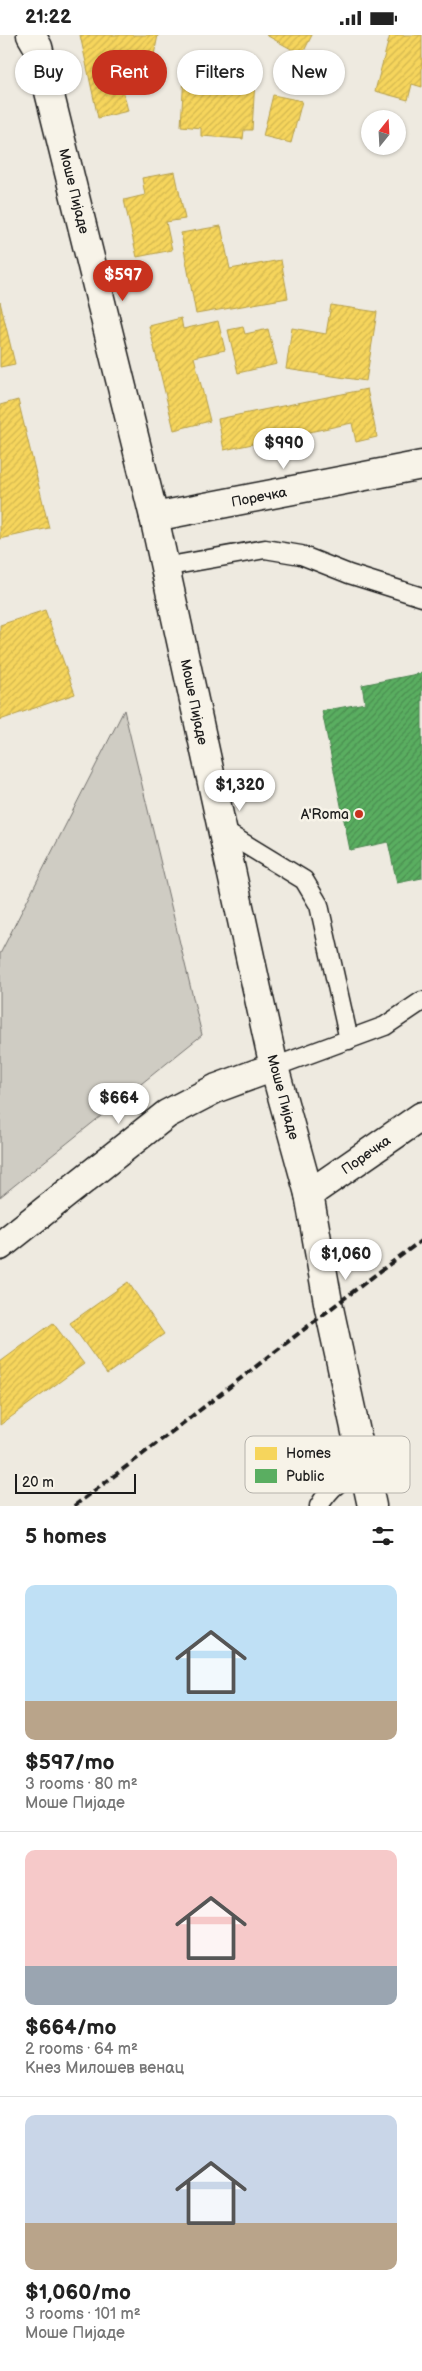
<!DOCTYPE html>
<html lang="en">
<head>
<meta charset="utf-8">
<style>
	:root { --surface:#fff; --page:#f2f2f2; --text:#222; --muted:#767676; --line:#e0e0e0; --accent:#c8321e }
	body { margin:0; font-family:"Balsamiq Sans",sans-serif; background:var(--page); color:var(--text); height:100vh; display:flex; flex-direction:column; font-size:19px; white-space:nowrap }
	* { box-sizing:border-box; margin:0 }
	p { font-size:16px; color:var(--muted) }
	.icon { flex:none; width:28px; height:28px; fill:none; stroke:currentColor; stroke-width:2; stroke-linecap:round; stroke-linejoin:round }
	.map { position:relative; height:1471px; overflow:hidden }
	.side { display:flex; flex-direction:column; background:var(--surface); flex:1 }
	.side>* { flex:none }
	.top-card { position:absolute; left:15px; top:15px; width:392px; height:45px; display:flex; gap:10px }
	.needle { width:32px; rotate:18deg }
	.fabs { position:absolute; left:361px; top:75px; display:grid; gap:10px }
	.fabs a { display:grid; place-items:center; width:45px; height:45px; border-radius:50%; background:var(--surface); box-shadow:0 1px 4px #0004; font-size:25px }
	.scale { position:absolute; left:15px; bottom:12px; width:121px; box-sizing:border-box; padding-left:5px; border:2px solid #1c1c1c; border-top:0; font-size:14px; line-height:18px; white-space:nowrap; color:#1c1c1c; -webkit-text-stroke:4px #f7f3e8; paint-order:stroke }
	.price { position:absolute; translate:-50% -42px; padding:0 11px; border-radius:18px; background:#fff; color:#222; font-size:16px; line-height:32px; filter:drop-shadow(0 1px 2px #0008) }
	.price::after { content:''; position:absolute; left:50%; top:30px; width:15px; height:11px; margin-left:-8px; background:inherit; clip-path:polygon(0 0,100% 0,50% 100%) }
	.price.on { background:var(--accent); color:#fff }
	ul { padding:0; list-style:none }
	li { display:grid; align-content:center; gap:10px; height:265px; padding:0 25px }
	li+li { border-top:1px solid var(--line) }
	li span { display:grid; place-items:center; height:155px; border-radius:10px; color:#555 }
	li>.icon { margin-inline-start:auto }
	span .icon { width:90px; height:90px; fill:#fffc; stroke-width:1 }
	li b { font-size:21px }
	h2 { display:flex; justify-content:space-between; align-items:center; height:60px; padding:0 25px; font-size:21px }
	.pill { padding:0 18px; border-radius:22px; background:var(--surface); box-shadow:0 1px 4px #0004; font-size:18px; line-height:45px }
	.pill.on { background:var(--accent); color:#fff }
	.status { display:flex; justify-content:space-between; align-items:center; height:35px; padding:0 25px; background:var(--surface); direction:ltr }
	.status svg { height:14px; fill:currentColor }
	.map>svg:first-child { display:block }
</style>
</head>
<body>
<div class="status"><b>21:22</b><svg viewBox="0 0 49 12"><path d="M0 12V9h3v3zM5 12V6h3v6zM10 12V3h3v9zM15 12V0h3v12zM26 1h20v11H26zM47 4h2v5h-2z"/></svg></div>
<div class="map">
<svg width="422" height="1471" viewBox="0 0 422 1471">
	<defs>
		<pattern id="homes-hatch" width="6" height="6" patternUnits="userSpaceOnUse" patternTransform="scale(1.25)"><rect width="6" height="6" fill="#f6d55c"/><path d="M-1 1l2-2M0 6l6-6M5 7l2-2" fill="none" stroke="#d2b64f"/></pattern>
		<pattern id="public-hatch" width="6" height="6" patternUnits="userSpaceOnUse" patternTransform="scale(1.25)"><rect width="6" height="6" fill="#5aae61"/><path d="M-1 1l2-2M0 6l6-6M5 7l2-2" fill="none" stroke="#4a8d4f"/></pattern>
	</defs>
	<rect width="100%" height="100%" fill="#eeeae0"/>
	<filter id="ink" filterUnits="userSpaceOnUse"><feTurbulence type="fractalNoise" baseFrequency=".02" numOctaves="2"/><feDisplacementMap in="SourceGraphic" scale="10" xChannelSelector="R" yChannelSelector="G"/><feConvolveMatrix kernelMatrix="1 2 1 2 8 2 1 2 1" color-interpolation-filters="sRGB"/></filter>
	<g filter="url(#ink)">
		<!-- green -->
		<path fill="#cfccc3" stroke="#767470" d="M124 675 202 1000 0 1162V919Z"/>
		<!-- homes -->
		<path fill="url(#homes-hatch)" stroke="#b59e49" d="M80 0H158L154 20 146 18 143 34 117 30 128 76 98 83Z
			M266 0H312L302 20Z
			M390 0H422V52L412 49 408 65 375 56Z
			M184 40 255 45 252 95H244L243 104 201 101V93L181 91Z
			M273 60 302 66 291 108 263 101Z
			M175 137 185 184 166 187 172 215 137 222 124 165 145 160 142 143Z
			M221 191 230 234 281 225 288 263 196 279 181 198Z
			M0 267 15 329 0 332Z
			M331 270 377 277 366 346 286 334 292 293 326 299Z
			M181 283 183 294 218 286 225 315 194 322 210 386 174 395 149 291Z
			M243 292 245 299 268 294 277 329 238 338 228 295Z
			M367 354 377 402 356 407 352 388 224 415 218 384Z
			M18 365 49 493 0 504V370Z
			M45 575 75 659 0 685V590Z
			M128 1247 164 1299 107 1339 70 1288Z
			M53 1288 84 1329 0 1390V1327Z"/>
		<!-- public -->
		<path fill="url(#public-hatch)" stroke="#47824c" d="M422 638V843L397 848 388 807 350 815 322 676 365 668 362 650Z"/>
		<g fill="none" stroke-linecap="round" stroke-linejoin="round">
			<defs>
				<path id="service" d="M164 532 265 514 301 520 349 539 422 562
					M222 795 304 845 319 870 349 1005
					M274 1032 385 991 422 966
					M319 1471C330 1452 344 1442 364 1433"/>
				<path id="minor" d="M154 482 422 430
					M309 1159 422 1081
					M0 1211 167 1079 217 1053 274 1032"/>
				<path id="tertiary" d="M31 0 38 12 154 482 274 1032 309 1159 329 1273 372 1471"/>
			</defs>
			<!-- service casing -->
			<use href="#service" stroke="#1c1c1c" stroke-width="21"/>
			<!-- minor casing -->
			<use href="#minor" stroke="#1c1c1c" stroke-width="31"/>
			<!-- tertiary casing -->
			<use href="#tertiary" stroke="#1c1c1c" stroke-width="31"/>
			<!-- service -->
			<use href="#service" stroke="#f7f3e8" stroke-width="18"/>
			<!-- minor -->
			<use href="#minor" stroke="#f7f3e8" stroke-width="28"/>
			<!-- tertiary -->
			<use href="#tertiary" stroke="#f7f3e8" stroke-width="28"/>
			<!-- rail -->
			<path stroke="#1c1c1c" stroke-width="4" stroke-dasharray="8 4" stroke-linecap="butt" d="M74 1471C191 1384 304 1292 422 1205"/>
		</g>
	</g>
	<!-- markers -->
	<circle fill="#c8321e" stroke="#f7f3e8" stroke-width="2" cx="359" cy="779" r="5"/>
	<g text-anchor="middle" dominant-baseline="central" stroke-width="5" stroke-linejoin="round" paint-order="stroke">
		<!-- street labels -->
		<g font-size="14" fill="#1c1c1c" stroke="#f7f3e8">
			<text transform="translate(74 156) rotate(76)">Моше Пијаде</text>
			<text transform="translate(259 462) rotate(-11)">Поречка</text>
			<text transform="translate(194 667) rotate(78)">Моше Пијаде</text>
			<text transform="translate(283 1062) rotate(75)">Моше Пијаде</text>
			<text transform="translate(366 1120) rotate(-35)">Поречка</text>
		</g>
		<!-- poi labels -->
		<g font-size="14" fill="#1c1c1c" stroke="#f7f3e8" text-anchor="end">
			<text x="349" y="779">A'Roma</text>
		</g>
	</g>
	<!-- legend -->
	<rect x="245" y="1401" width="165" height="57" rx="8" fill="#f7f3e8" stroke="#b5b2ab" stroke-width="1"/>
	<rect x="255" y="1412" width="22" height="13" fill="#f6d55c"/>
	<rect x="255" y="1434" width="22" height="14" fill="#5aae61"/>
	<g font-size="14" fill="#1c1c1c">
		<text x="286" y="1423">Homes</text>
		<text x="286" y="1446">Public</text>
	</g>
</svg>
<div class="fabs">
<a><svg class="needle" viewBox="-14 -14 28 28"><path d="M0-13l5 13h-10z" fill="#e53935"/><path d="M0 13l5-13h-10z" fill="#767676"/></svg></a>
</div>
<div class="scale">20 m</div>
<b class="price on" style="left:123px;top:267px">$597</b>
<b class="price" style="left:284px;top:435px">$990</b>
<b class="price" style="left:240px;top:777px">$1,320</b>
<b class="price" style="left:119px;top:1090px">$664</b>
<b class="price" style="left:346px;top:1246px">$1,060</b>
<div class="top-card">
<a class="pill">Buy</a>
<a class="pill on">Rent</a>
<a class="pill">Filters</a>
<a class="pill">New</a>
</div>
</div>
<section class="side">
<h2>5 homes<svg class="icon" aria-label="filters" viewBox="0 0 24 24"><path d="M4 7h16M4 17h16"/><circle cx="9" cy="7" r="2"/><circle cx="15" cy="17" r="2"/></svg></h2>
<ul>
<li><span style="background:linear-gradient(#bfe0f5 75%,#b9a48a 0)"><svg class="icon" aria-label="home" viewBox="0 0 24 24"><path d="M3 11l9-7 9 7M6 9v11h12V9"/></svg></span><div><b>$597/mo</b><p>3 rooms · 80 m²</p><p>Моше Пијаде</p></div></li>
<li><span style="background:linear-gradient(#f6c9c9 75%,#9aa5b1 0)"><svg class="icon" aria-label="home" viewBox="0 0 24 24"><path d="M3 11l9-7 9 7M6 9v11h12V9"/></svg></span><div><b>$664/mo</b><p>2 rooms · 64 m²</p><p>Кнез Милошев венац</p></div></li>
<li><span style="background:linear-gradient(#c9d6e8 70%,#b9a48a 0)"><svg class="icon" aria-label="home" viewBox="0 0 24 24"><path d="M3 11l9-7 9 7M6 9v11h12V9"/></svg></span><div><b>$1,060/mo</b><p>3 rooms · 101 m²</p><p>Моше Пијаде</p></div></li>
</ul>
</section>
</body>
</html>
